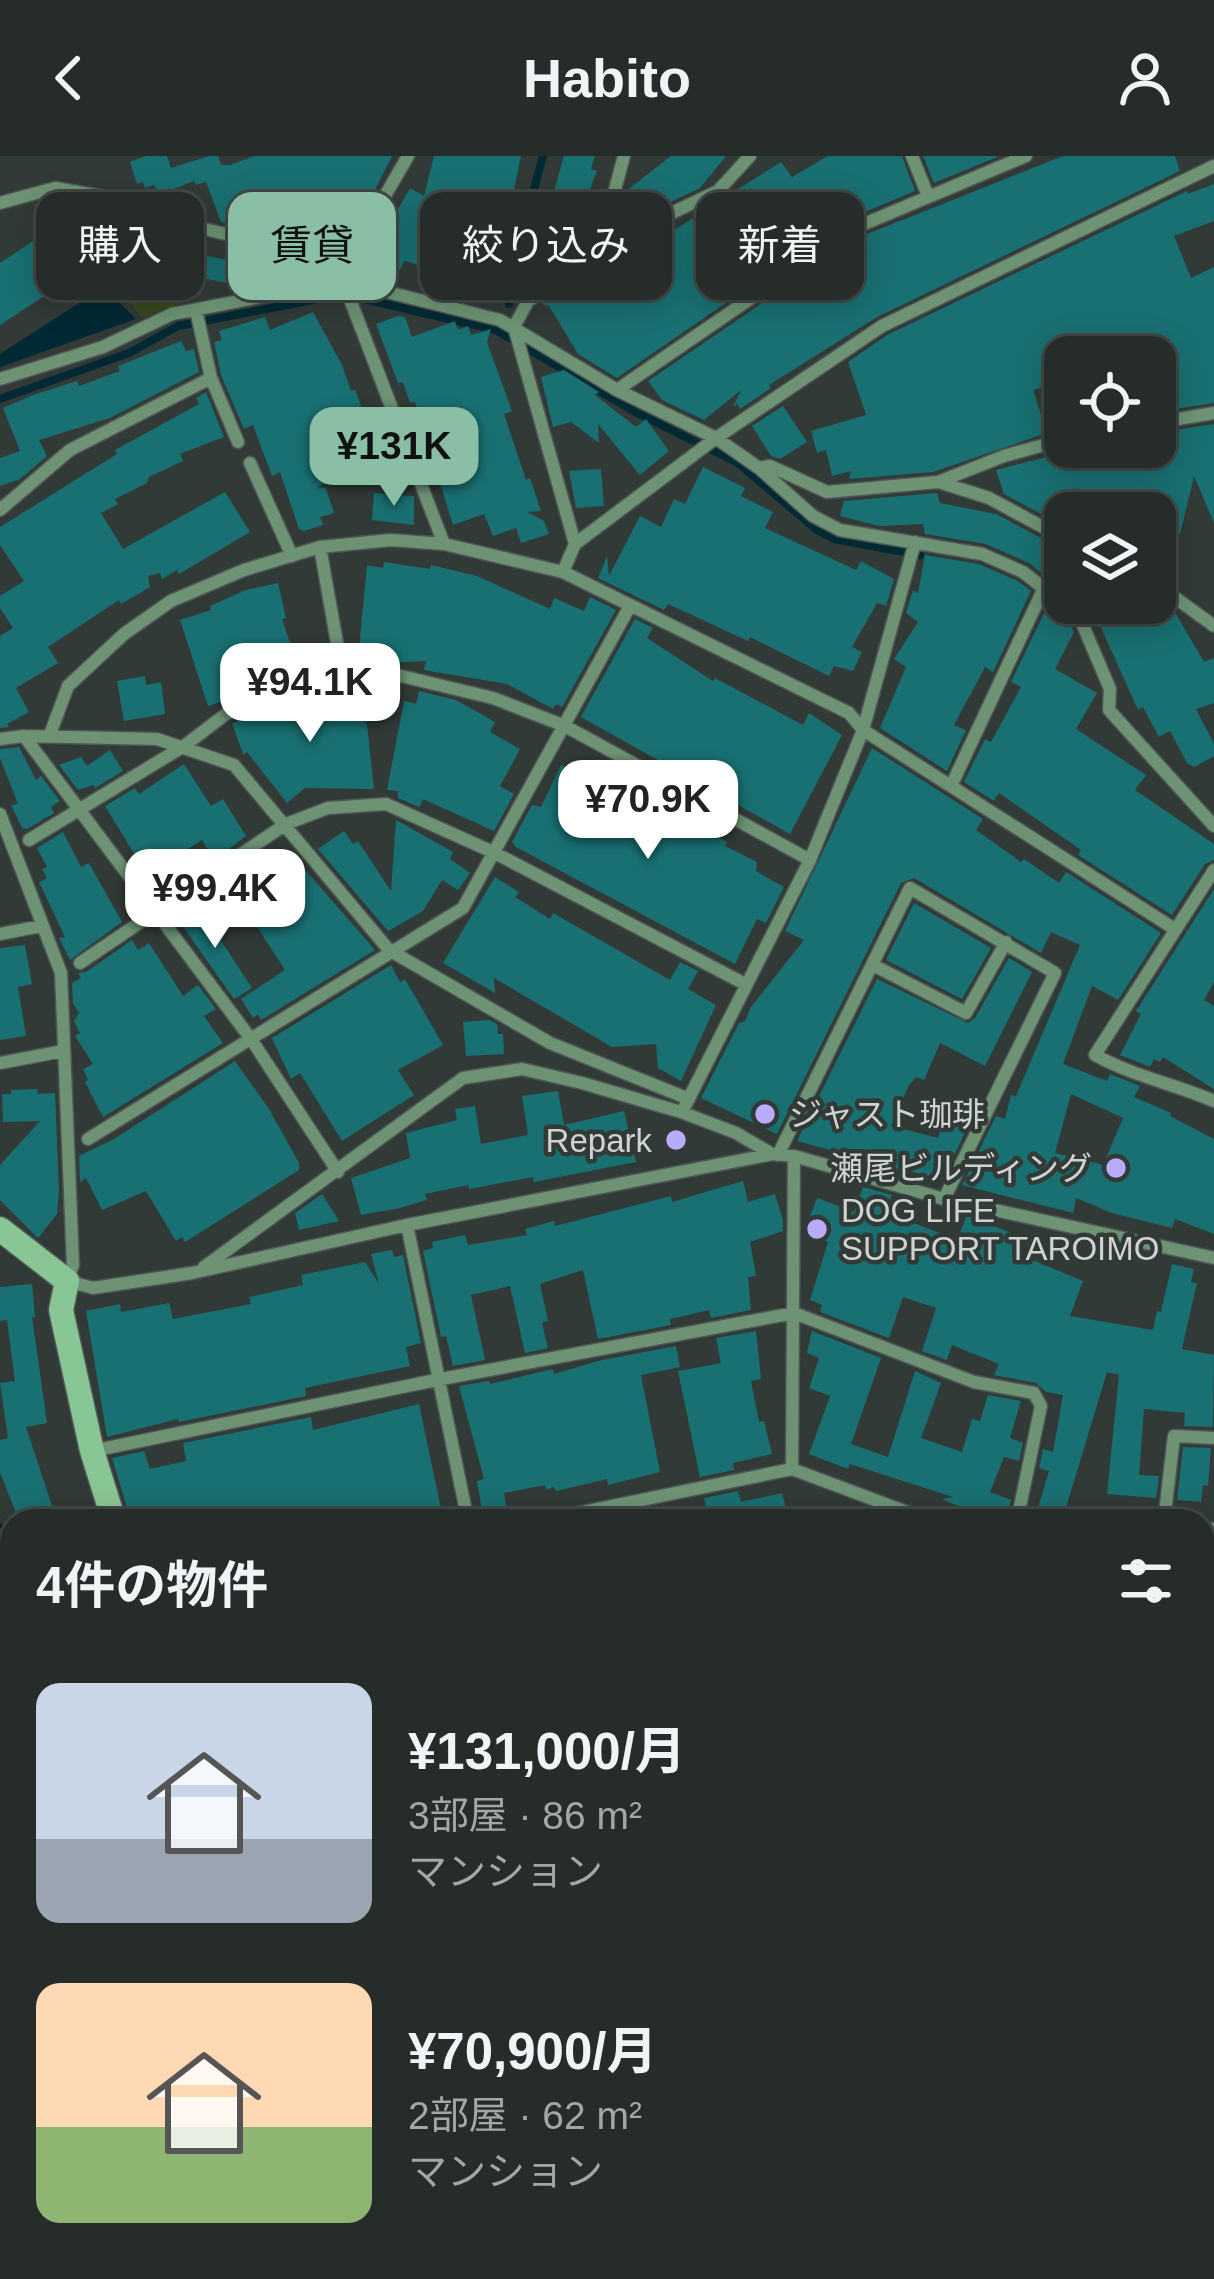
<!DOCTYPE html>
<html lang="ja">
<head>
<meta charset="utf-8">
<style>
	:root { --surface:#262c29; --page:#2e3431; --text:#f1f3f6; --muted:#a4a7a8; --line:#424846; --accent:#8abfa5 }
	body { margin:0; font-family:Arial,"Noto Sans JP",sans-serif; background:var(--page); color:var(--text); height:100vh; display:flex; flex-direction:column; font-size:45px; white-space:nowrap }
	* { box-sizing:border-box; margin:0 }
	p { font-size:39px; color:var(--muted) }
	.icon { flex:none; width:66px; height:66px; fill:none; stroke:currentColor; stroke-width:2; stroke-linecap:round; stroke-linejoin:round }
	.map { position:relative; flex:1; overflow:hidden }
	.panel { position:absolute; left:0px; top:1353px; width:1215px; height:771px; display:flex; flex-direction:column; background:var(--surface); border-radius:36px 36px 0 0; box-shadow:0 6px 30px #0003,0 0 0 3px var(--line) }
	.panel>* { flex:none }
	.banner { position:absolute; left:36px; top:36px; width:1143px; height:108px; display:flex; gap:24px }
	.controls { position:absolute; left:1044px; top:180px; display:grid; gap:24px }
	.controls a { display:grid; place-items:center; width:132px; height:132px; border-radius:24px; background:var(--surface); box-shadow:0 6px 30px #0003,0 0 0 3px var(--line); font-size:60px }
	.price { position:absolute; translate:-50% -102px; padding:0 27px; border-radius:24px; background:#fff; color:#222; font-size:39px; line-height:78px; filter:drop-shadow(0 3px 6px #0008) }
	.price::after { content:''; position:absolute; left:50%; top:72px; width:36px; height:27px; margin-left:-18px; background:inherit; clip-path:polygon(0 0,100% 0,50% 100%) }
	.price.on { background:var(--accent); color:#111 }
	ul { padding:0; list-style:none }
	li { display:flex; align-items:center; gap:36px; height:300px; padding:0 36px }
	li span { display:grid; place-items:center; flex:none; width:336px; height:240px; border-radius:24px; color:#555 }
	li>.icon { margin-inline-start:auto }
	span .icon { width:144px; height:144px; fill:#fffc; stroke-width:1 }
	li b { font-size:51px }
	h2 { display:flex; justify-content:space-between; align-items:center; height:144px; padding:0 36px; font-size:51px }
	.chip { padding:0 42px; border-radius:24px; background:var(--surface); box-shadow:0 6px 30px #0003,0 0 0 3px var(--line); font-size:42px; line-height:108px }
	.chip.on { background:var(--accent); color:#111 }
	header { display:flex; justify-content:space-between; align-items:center; height:156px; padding:0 36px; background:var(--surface); font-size:54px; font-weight:700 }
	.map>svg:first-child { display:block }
</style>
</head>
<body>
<header><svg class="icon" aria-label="back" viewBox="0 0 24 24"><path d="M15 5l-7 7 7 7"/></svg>Habito<svg class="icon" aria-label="person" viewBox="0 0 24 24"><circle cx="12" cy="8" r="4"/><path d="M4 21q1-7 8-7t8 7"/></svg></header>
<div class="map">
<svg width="1214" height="2123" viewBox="0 0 1214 2123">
	<rect width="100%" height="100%" fill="#323a37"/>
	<!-- green -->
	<path fill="#39491d" d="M62 54 131 62 178 82 183 147 142 162Z"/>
	<!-- water -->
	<path fill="#012934" d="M104 131 136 163 0 211V198Z"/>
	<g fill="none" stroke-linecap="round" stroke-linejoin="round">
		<!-- stream -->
		<path stroke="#012934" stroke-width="8" d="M509 148 518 92 543 0
			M0 243 129 197 178 170 324 142H360L496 174 637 257 738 307 817 374 834 383 920 399
			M0 1372 12 1399
			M320 2112V2123"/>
	</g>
	<!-- building -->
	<path fill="#197072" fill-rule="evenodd" d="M146 0H167L171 12 209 0H218L221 9H230L255 0H392L370 44 342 58 339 51 284 73 277 56 238 70 221 66 206 26 196 29 194 25 158 39 154 29 145 32 143 26 137 28 130 6Z
		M434 0H521L494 133 405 105 393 125 365 110 410 32 424 40Z
		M564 0H595L591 13 597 15 562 106 536 98Z
		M671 0H726L700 32 635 63 623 44 626 35Z
		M828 0H902L915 35 846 64 617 222 578 198 549 150 542 148 640 96 652 88 647 80 670 69 657 85 781 6 792 21Z
		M923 0H997V1L934 27Z
		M1063 0H1175L1180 15 877 161 769 229 771 232 740 253 737 248 733 251 741 234 704 264 662 244 648 225 857 82Z
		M1214 28V65L1174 80 1191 122 1214 111V247L1155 256V201H1065V223L1033 234 1047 277 933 316 849 323 851 315 832 320 826 294 817 297 811 275 866 259 848 206 887 179 1187 35 1188 38Z
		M62 66 90 110 0 169V107Z
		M192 96 256 111 252 132 188 119Z
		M313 156 342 209 351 235 355 234 365 260 361 261 379 306 317 331 326 332 334 357 320 361 323 369 304 375 299 373 280 316 272 320 253 269 244 273 221 219 214 186 222 184 219 175 265 161 270 174Z
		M398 160 405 161 412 181 455 165 458 174 468 170 471 179 491 173 487 186 512 255 504 258 526 324 530 322 541 355 527 356 544 365 549 378 521 387 516 372 493 380 484 358 453 369 415 246 410 247 403 226 398 227 376 168Z
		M181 185 186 195 194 193 199 216 110 262 39 284 47 300 20 323 0 330V302L20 295 3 252 33 239 77 225 79 230 120 215 118 210Z
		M564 214 599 236 595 239 636 271 646 263 669 295 640 319 598 268 599 287 571 266 553 271 541 221Z
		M206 236 224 281 180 298 183 305 149 321 147 327 115 343 118 348 101 357 123 393 225 336 250 376 179 418 177 414 162 423 160 417 148 420 150 431 121 448 119 444 48 491 58 507 16 532 29 556 7 568 9 571 0 572V480L13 472 0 452V440L24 425 0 389V371L117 298 115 294 199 248 196 242Z
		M783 250 807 286 780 303 771 300 752 270Z
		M1214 268V367L1194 320 1180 378 1156 372 1160 357H1065L1060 368 1004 338 996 314 1085 291H1114L1141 299 1143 291H1155V277Z
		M703 311 745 332 741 340 773 356 765 372 856 414 861 405 894 423 886 450 877 447 852 491 862 496 853 515 834 510 829 520 750 481 748 485 668 448 664 454 598 422 607 400 609 420 640 360 661 371 674 343 685 348Z
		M601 313 604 350 576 352 569 315Z
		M374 337 414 340V369L372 364Z
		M937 337 940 347 996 358 1060 392 1065 397V436L1029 407 986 388 925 378 923 368 879 370 840 360 844 345Z
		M925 399 979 408 1018 425 1031 435 993 516 985 511 954 569 966 574 947 615 880 572 906 511 894 503 918 466 906 457 913 434 918 437Z
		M384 406 430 413 431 409 477 420 550 453 554 442 584 455 590 441 616 454 562 551 556 548 553 553 507 528 424 514 426 505 384 507 358 502 367 409 383 412Z
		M278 427 286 462 282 463 296 504 290 507 291 511 267 512 266 518 291 523 208 550 180 464 211 454 210 450 246 434Z
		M1090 447H1158L1173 460 1176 458 1204 506 1214 502V547L1196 553 1214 588V600L1194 611 1187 607 1170 575 1159 581 1143 551 1138 554Z
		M1048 449 1070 467 1074 476 1055 513 1097 537 1076 573 1146 619 1135 634 1214 688V704L1205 708 1172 759 1078 699 1081 694 999 637 994 645 964 626 985 583 991 586 1021 531 1011 526Z
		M635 463 653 472 647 482 713 525 715 522 803 569 809 557 842 579 790 678 581 561Z
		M145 520 146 529 161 526 165 558 124 565 117 525Z
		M419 535 456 544 495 566 490 576 520 593 500 630 514 638 494 675 423 643 419 651 398 642V635L387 634 404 545 416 548Z
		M364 541 374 633 305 632 287 647 247 596 243 598 232 567 300 542 302 546 314 542 316 547Z
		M19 591 36 624 41 620 60 645 51 651 54 657 27 673 22 672 11 649 18 648 0 602V593Z
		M872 592 983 663 976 674 1021 706 1024 703 1059 727 1066 716 1161 777 1118 844 1092 830 1063 908 1107 925 1110 918 1140 930 1134 941 1171 957 1170 960 1214 983V1078L1175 1063 1172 1072 1112 1057 1076 1042 1073 1057 962 1029 996 960 1005 963 1011 939 1016 940 1080 789 1051 776 1041 797 914 722 901 727 777 978 701 942 739 867 745 865 751 851 804 784 785 775ZM1071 938 1123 962 1103 1009 1055 997Z
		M110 594 123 615 95 632 93 629 78 634 59 609 81 601 87 610Z
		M571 605 653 649 650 654 690 677 698 669 727 686 725 690 757 706 756 715 784 731 766 767 757 763 735 808 516 691 512 686 532 649 541 651 561 609 568 612Z
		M184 608 211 650 223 643 246 680 214 704 202 684 169 705 183 725 164 738 152 720 149 722 105 650 135 632 139 638Z
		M396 664 453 696 450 703 470 717 458 734 442 724 423 755 388 775 318 693 344 675 353 688 358 685 391 735Z
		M63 676 81 711 89 707 122 766 70 804 59 782 65 781 39 726 47 722 42 713 47 711 37 692Z
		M288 694 375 794 261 864 258 858 253 862 241 843 285 814 241 746 250 738 241 723Z
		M495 721 519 736 515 741 550 763 553 757 670 824 680 806 698 815 688 833 716 849 681 925 658 912 656 888 612 891 494 822 495 837 443 807Z
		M1214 733V826L1204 844 1214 850V933L1163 901 1160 906 1154 903 1150 911 1120 899 1141 858 1136 855Z
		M914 747 991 792 962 843 886 804Z
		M198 749 252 832 234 843 177 762Z
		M132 784 138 794 149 787 183 840 198 829 216 853 204 860 223 887 103 961 85 926 88 924 83 913 93 908 75 880 80 877 74 865 79 857 73 847 72 827 81 822 78 817 86 816Z
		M25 789 32 828 18 831 26 880 0 884V792Z
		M1009 802 1032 816 985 910 940 887 924 924 916 921 909 929 891 970 938 982 949 946 976 954 942 1024 906 1014 900 1019 870 1011 872 1005 797 985 877 823 968 867 975 862Z
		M391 809 400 826 405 823 443 889 398 914 414 939 342 985 300 917 291 923 272 882Z
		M489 864 497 868 498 878H503L504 898 466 900 463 866Z
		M235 905 269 953 299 1007V1014L185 1086 182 1081 176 1085 146 1035 102 1054 86 1022 80 1026 79 1000 114 983Z
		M37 933 38 938 55 937 59 1035 57 1058 38 1082 0 1044V1009L40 965 3 966 2 938H11V934Z
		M558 935 564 969 624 955 636 1006 534 1026 533 1021 469 1033 468 1029 425 1038 427 1044 400 1052 361 1059 351 1022 410 1002 406 977 457 964 455 953 475 950 481 988 528 979 522 940Z
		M743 1025 748 1046 775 1038 783 1064V1075L750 1086 756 1120 748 1121 751 1154 711 1162 709 1154 670 1163 671 1169 598 1183 583 1114 540 1128 548 1165 542 1167 548 1192 525 1197 510 1130 471 1139 485 1204 453 1210 446 1180 441 1181 423 1095 433 1092 432 1086 465 1079 468 1089 527 1079 525 1073 554 1065 555 1070 671 1040 672 1046Z
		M863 1031 892 1039 886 1056 957 1084 967 1059 1025 1083 1018 1098 1083 1125 1070 1160 1153 1174 1157 1155 1161 1156 1172 1108 1194 1113 1191 1126 1197 1127 1182 1193 1214 1199 1213 1271 1184 1270 1185 1257 1144 1253 1139 1319 1159 1320 1156 1342 1107 1338 1119 1219 1107 1216 1062 1365H1028L1030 1352 1037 1355 1049 1315 1039 1312 1043 1293 1053 1296 1063 1239 1046 1236 1036 1227 994 1219 999 1208 952 1189 947 1204 922 1195 936 1152 903 1141 889 1182 820 1156 822 1149 810 1144 828 1086 804 1076 817 1042 854 1056Z
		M322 1038 339 1065 299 1074 295 1057Z
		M392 1094 394 1101 403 1099 421 1187 406 1191 410 1210 305 1232 306 1240 179 1266 178 1263 107 1281 86 1155 120 1148 121 1156 169 1147 173 1163 251 1148 249 1141 303 1129 301 1119 365 1106 379 1128 371 1098Z
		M32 1128 35 1161H32L47 1267 26 1271 57 1365H19L0 1316V1284L8 1282 0 1227 15 1225 7 1164 0 1165V1131Z
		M756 1175 761 1223 751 1225 759 1266 764 1265 772 1298 733 1307 734 1314 700 1321 678 1215 721 1207 716 1182Z
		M812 1175 881 1202 851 1288 888 1301 915 1215 941 1227 921 1282 962 1296 972 1263 980 1265 988 1239 1021 1245 1010 1282 1023 1287 1019 1305 1004 1301 990 1336 1011 1344 1007 1365H994L942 1343 953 1341 850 1308 848 1313 809 1298 830 1240 809 1232 819 1202 807 1197Z
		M676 1190 680 1211 641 1219 660 1316 608 1329 607 1323 556 1335 554 1331 546 1334 545 1329 504 1337 506 1350 482 1354 477 1325 484 1323 459 1230 489 1225 490 1228 553 1213 554 1218 602 1204Z
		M419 1248 443 1362 428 1365H131L112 1302 144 1295 150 1313 186 1305 183 1287 311 1261 313 1274Z
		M1183 1291 1211 1292 1208 1330 1203 1329 1201 1346 1177 1344Z
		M738 1335 741 1346 782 1337 789 1365H697L696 1356 707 1354 704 1342Z"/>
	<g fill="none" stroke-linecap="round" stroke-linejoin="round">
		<defs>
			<path id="street" d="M912 0 928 40
				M0 47 55 32 140 47 200 72 315 99 343 125 444 388
				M598 97 624 0
				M343 125 356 90 408 0
				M196 154 211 222 238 286
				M0 223 103 191 172 158 343 125 500 164 617 234 716 282 759 312 813 360 840 374 982 398 1023 416 1079 460 1110 533 1109 554 1214 670
				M617 234 852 73 1026 0
				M1155 267 1214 257
				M250 307 292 400
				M759 312 770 310 827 336 938 326 1004 300 1065 283
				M939 326 989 342 1065 383
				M0 354 70 294 211 222
				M575 388 514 171 528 145 619 82 718 35 750 0
				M320 391 343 521
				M563 416 575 388 716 282 882 170 1214 10
				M1155 427 1214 470
				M24 580 251 883 338 1016
				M49 581 68 530 124 478 171 445 244 414 320 391 391 384 444 388 563 416 849 557 863 574 1173 772
				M0 583 24 580 157 583 234 609 389 794 550 887 689 943
				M952 628 1044 432
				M0 658 61 817 73 1109 67 1125 93 1132 192 1117 407 1069 773 998 794 1000 944 1043 1214 1102
				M29 684 184 590 226 558 326 521 401 520 493 542 565 570 810 704
				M1214 714 1095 899C1133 920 1174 928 1214 945
				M0 778 41 770
				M80 807 286 668 328 652 386 648 493 696 745 828
				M873 809 966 857 1006 786
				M0 907 63 895
				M685 950 810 704 863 574 915 386
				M88 983 463 752 630 450
				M778 999 910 732 1055 817 944 1043
				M407 1069 468 1365
				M204 1111 463 922 522 913 582 927 681 956 736 977 772 998
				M92 1295 441 1223 794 1157 974 1226 1034 1237 1041 1250 1017 1365
				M792 1313 794 1000
				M539 1365 792 1313 931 1365
				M1164 1365 1174 1280 1214 1282
				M1203 1372 1214 1373
				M0 1406 12 1434
				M1203 1464 1214 1469
				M0 1724 12 1713
				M0 1739 12 1752
				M1203 1772 1214 1816
				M1203 1942 1214 1936
				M1203 2091 1214 2085
				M235 2112 237 2123
				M336 2112 338 2123
				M419 2112 422 2123
				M556 2112 559 2123
				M694 2112 698 2123
				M855 2120 872 2112
				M1149 2123 1168 2112"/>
			<path id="secondary" d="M0 1073 67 1125 61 1154 92 1295 114 1365
				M1203 1549 1214 1546
				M0 1803 12 1802"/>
		</defs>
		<!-- street casing -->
		<use href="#street" stroke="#4e5653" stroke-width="15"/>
		<!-- secondary casing -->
		<use href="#secondary" stroke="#4e5653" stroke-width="27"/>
		<!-- street -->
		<use href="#street" stroke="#6d9374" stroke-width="12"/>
		<!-- secondary -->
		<use href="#secondary" stroke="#89c695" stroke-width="24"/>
	</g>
	<!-- markers -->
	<g fill="#b8abf7" stroke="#323a37" stroke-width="4.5">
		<circle cx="765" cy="958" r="12"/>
		<circle cx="676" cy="984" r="12"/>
		<circle cx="1116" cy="1012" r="12"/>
		<circle cx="817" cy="1073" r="12"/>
	</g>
	<g text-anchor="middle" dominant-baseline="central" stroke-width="9" stroke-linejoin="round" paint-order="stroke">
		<!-- poi labels -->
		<g font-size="33" fill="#cfd3d1" stroke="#323a37" text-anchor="start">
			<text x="789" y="958">ジャスト珈琲</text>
			<text x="652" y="984" text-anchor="end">Repark</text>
			<text x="1092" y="1012" text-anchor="end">瀬尾ビルディング</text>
			<text x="841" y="1054">DOG LIFE<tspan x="841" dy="38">SUPPORT TAROIMO</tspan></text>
		</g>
	</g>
</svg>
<div class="controls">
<a><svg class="icon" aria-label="locate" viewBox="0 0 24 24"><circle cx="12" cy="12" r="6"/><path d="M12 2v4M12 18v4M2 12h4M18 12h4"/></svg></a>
<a><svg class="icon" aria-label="layers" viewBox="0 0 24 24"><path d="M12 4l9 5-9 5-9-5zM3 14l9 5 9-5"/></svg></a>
</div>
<b class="price on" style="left:394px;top:353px">¥131K</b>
<b class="price" style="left:310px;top:589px">¥94.1K</b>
<b class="price" style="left:648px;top:706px">¥70.9K</b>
<b class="price" style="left:215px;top:795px">¥99.4K</b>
<div class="banner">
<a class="chip">購入</a>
<a class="chip on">賃貸</a>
<a class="chip">絞り込み</a>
<a class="chip">新着</a>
</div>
<section class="panel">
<h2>4件の物件<svg class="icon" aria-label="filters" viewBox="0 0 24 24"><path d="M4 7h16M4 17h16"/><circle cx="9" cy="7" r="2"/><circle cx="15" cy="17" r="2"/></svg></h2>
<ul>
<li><span style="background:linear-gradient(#c9d6e8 65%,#9aa5b1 0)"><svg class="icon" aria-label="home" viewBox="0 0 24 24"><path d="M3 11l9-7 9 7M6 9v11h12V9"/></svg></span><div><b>¥131,000/月</b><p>3部屋 · 86 m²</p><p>マンション</p></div></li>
<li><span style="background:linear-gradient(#ffd9b3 60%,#8fb573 0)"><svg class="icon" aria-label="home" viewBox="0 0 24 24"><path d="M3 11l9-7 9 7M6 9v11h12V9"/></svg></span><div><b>¥70,900/月</b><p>2部屋 · 62 m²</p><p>マンション</p></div></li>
</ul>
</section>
</div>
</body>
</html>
